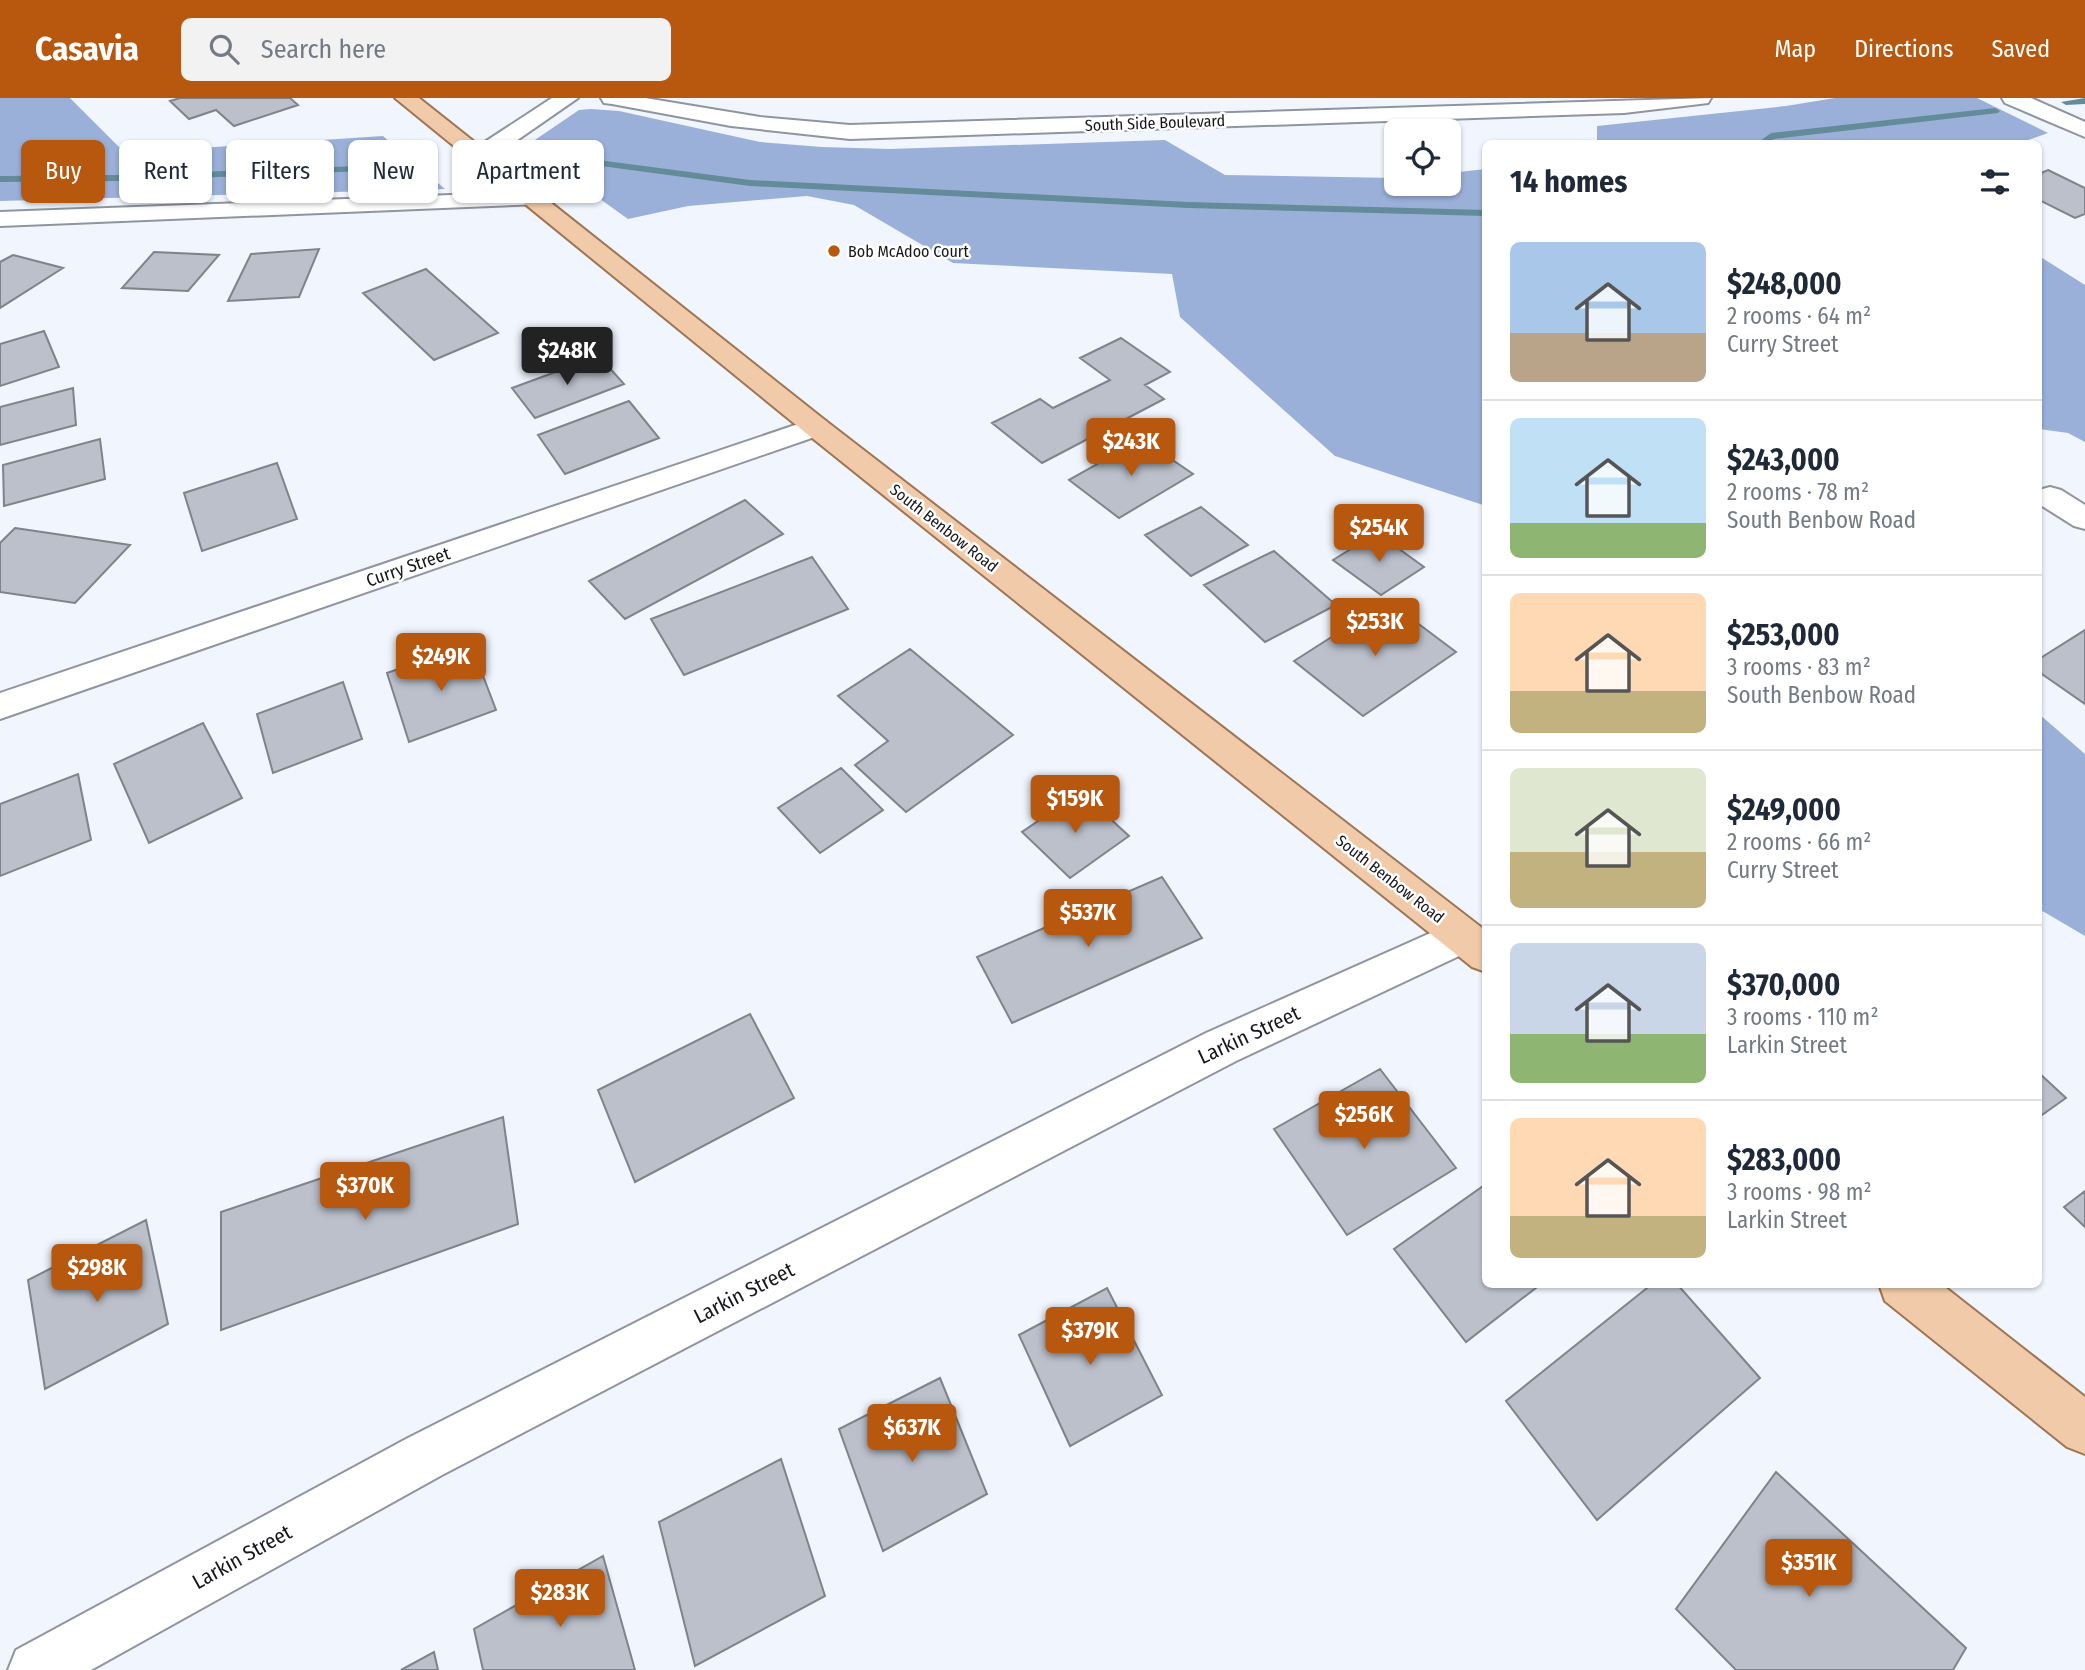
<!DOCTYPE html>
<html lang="en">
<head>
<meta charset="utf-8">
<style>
	:root { --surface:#fff; --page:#f2f2f3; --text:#1f2937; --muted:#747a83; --line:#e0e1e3; --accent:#b7580e }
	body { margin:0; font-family:"Fira Sans Condensed",sans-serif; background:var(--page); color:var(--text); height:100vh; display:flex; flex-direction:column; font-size:26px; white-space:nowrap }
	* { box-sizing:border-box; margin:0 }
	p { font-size:23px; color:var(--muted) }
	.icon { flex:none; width:38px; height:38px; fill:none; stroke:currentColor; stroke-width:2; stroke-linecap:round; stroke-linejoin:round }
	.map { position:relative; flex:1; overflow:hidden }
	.side { position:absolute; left:1482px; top:42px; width:560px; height:1148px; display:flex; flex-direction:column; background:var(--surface); border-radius:10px; box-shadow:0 2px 5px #0004 }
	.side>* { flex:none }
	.banner { position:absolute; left:21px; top:42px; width:665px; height:63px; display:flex; gap:14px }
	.fabs { position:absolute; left:1384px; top:21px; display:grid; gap:14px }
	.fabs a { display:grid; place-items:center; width:77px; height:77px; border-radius:10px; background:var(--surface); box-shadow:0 2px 5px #0004; font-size:35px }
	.price { position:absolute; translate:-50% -60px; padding:0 16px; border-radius:7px; background:var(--accent); color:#fff; font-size:23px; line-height:46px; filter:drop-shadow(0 2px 4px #0008) }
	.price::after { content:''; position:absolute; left:50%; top:42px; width:21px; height:16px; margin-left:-10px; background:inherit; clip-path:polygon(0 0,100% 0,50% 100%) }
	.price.selected { background:#222; color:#fff }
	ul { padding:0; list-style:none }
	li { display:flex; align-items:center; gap:21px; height:175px; padding:0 28px }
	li+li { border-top:2px solid var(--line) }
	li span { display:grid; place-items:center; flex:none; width:196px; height:140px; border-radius:10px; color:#555 }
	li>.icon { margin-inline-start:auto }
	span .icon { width:84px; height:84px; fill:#fffc; stroke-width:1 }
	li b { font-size:30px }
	h2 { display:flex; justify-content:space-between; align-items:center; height:84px; padding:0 28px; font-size:30px }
	.chip { padding:0 24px; border-radius:10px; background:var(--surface); box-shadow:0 2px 5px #0004; font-size:24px; line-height:63px }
	.chip.selected { background:var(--accent); color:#fff }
	header { display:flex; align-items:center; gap:42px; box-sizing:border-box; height:98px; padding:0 35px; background:var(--accent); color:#fff }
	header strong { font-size:33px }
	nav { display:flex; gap:38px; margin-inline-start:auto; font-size:24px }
	.search { width:490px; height:63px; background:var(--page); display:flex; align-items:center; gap:18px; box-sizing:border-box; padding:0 24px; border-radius:10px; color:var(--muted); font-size:26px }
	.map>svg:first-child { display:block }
</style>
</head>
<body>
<header>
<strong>Casavia</strong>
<div class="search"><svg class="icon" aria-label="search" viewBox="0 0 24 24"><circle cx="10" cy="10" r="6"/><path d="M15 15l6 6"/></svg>Search here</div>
<nav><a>Map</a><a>Directions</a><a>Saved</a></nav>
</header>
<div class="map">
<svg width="2085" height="1572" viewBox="0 0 2085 1572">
	<rect width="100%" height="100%" fill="#f0f5fe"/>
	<!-- forest -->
	<path fill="#9bb0d9" d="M0 0H70L125 55 383 38 445 91 0 103Z
		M1835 0H1977L2048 35 2017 46 1597 45V28L1786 8Z
		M591 11 619 13 760 44 822 49 890 51 1165 42 1225 77 1396 80V86H1449V75L1486 71V408L1335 358 1180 219 1172 176 953 165 854 107 807 98 688 108 628 121 526 48 579 12Z
		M2039 158 2085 187V344L2068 335 2039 331Z
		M2039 616 2085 656V838L2039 811Z"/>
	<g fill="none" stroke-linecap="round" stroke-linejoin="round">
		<!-- stream -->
		<path fill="#638b99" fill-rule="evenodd" d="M2085 0V6L2066 7 2061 4Z
			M1995 10 2000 13 1998 15 1774 41 1768 46H1756L1771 35Z
			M538 54 750 82 1188 104 1486 112V118L1188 110 750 88 534 59 533 57Z
			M410 66 415 69 414 71 121 83 0 84V78L121 77Z"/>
	</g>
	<!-- building -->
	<path fill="#bbc0cb" stroke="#7e838d" stroke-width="2" d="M180 0H290L298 7 234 28 216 12 189 21 170 3Z
		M2048 72 2085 90V116L2075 120 2039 102V76Z
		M319 151 299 199 228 203 251 156Z
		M154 154 219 157 188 193 122 190Z
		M13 157 63 170 0 210V164Z
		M426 171 498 235 434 262 363 195Z
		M44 233 59 269 0 288V246Z
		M1121 240 1170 274 1145 287 1164 301 1042 365 992 325 1040 301 1053 310 1110 282 1080 260Z
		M599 258 624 286 535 320 512 290Z
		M73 290 76 327 0 347V309Z
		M629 303 659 340 565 376 538 337Z
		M100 341 105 381 4 408 3 367Z
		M1142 341 1193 376 1119 420 1069 382Z
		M277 365 297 421 202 453 184 395Z
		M745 402 783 436 625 521 589 483Z
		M1201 409 1248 447 1191 478 1145 437Z
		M15 430 130 447 75 505 0 494V445Z
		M1377 435 1424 469 1381 497 1333 462Z
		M1274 453 1336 507 1265 544 1204 487Z
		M812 459 848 511 684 577 651 521Z
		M1388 503 1456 554 1363 618 1294 563Z
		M2085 532V606L2039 574V561Z
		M471 546 496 612 409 644 387 575Z
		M910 551 1013 637 906 714 855 667 888 643 838 598Z
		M343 584 362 641 273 675 257 616Z
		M203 625 242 700 149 745 114 666Z
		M841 670 883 712 820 755 778 710Z
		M78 676 91 742 0 778V706Z
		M1081 694 1129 738 1070 780 1022 734Z
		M1162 779 1202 840 1012 925 977 859Z
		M750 916 794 1000 635 1084 598 992Z
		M1380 971 1456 1070 1347 1137 1274 1031Z
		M2039 975 2066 1000 2039 1019Z
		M503 1019 518 1126 221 1232V1114Z
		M1486 1086V1186H1541L1466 1244 1394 1151Z
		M2085 1093V1129L2064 1109Z
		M146 1122 168 1226 45 1291 28 1182Z
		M1652 1186H1677L1760 1280 1597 1422 1506 1303Z
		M1107 1190 1162 1297 1070 1348 1019 1237Z
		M940 1280 987 1396 883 1453 839 1331Z
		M781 1361 825 1498 695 1568 659 1424Z
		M1776 1374 1966 1550 1953 1572H1736L1676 1511Z
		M603 1458 635 1572H483L474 1531Z
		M434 1554 438 1572H401Z"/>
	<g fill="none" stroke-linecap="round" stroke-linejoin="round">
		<defs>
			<path id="minor" d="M552 0H578L487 63H471L468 58 471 53Z
				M601 0H645L760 19 850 27 1711 0 1708 5 1700 6 1624 15 850 41 731 28 612 6 604 5Z
				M2002 0H2031L2085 24V39L2005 5Z
				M533 94 541 96 545 101 541 106 0 128V114Z
				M816 320 826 323 830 329 826 335 0 621V595Z
				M2050 389 2061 392 2085 407V431L2074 428 2039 406V392Z
				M1462 821 1476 826 1482 838 1476 850 1236 963 442 1377 91 1572H8L16 1552 406 1341 1206 935Z"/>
			<path id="major" d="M395 0H419L826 323 1486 833V874L1472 869 806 335Z
				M1879 1186H1941L2085 1299V1356L2067 1349 1885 1203Z"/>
		</defs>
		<!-- minor casing -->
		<use href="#minor" stroke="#8f959f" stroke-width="4"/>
		<!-- major casing -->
		<use href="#major" stroke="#9e7552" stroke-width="4"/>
		<!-- minor -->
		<use href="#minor" fill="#fff" fill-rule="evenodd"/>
		<!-- major -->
		<use href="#major" fill="#f1caa9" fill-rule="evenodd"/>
	</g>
	<!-- markers -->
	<circle fill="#b7580e" stroke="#fff" stroke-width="2.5" cx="834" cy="153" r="7"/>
	<g text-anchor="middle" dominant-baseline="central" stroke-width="5" stroke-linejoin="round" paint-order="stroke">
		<!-- far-street labels -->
		<g font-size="16" fill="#15171b" stroke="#fff">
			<text transform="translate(1155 25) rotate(-2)">South Side Boulevard</text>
			<text transform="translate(944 430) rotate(38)">South Benbow Road</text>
			<text transform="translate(1390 781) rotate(38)">South Benbow Road</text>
		</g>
		<!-- far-poi labels -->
		<g font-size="16" fill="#15171b" stroke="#fff" text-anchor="start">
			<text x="848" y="153">Bob McAdoo Court</text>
		</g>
		<!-- street labels -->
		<g font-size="18" fill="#15171b" stroke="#fff">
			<text transform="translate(408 469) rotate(-19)">Curry Street</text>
		</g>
		<!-- near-street labels -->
		<g font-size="21" fill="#15171b" stroke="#fff">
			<text transform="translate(1249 937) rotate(-25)">Larkin Street</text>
			<text transform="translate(744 1195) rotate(-27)">Larkin Street</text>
			<text transform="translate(242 1459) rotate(-29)">Larkin Street</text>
		</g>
	</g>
</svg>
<div class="fabs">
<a><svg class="icon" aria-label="locate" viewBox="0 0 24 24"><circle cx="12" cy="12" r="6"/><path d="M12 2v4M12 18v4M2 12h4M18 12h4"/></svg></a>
</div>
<b class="price selected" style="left:567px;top:289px">$248K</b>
<b class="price" style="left:1131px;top:380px">$243K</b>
<b class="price" style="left:1379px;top:466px">$254K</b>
<b class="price" style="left:1375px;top:560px">$253K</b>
<b class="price" style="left:441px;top:595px">$249K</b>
<b class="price" style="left:1075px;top:737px">$159K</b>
<b class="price" style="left:1088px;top:851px">$537K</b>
<b class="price" style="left:1364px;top:1053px">$256K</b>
<b class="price" style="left:365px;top:1124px">$370K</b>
<b class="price" style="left:97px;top:1206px">$298K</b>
<b class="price" style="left:1090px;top:1269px">$379K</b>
<b class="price" style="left:912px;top:1366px">$637K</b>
<b class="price" style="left:1809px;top:1501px">$351K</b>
<b class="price" style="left:560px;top:1531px">$283K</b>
<div class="banner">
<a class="chip selected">Buy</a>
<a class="chip">Rent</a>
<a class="chip">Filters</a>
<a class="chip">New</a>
<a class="chip">Apartment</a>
</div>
<section class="side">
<h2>14 homes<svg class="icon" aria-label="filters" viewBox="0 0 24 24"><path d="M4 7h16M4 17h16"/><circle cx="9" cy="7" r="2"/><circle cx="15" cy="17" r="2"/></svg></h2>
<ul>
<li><span style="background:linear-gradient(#a9c7e8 65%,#b9a48a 0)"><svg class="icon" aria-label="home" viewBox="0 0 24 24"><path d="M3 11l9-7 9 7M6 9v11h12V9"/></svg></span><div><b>$248,000</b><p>2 rooms · 64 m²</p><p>Curry Street</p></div></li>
<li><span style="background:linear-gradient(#bfe0f5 75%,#8fb573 0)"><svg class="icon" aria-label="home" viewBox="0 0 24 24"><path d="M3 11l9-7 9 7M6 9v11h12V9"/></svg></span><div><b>$243,000</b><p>2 rooms · 78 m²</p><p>South Benbow Road</p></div></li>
<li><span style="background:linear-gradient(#ffd9b3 70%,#c2b280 0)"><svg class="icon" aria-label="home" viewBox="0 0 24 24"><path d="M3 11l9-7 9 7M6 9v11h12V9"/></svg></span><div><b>$253,000</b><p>3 rooms · 83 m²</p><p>South Benbow Road</p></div></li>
<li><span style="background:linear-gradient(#dfe7d0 60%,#c2b280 0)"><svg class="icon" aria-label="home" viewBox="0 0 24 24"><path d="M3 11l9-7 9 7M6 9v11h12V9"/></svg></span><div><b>$249,000</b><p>2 rooms · 66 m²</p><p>Curry Street</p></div></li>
<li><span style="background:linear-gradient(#c9d6e8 65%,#8fb573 0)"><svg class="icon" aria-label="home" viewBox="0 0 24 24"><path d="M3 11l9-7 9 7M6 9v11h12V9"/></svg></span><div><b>$370,000</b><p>3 rooms · 110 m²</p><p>Larkin Street</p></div></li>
<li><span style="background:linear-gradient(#ffd9b3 70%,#c2b280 0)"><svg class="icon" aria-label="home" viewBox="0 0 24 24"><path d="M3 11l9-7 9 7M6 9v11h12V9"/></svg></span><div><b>$283,000</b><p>3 rooms · 98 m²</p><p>Larkin Street</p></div></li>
</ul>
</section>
</div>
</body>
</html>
